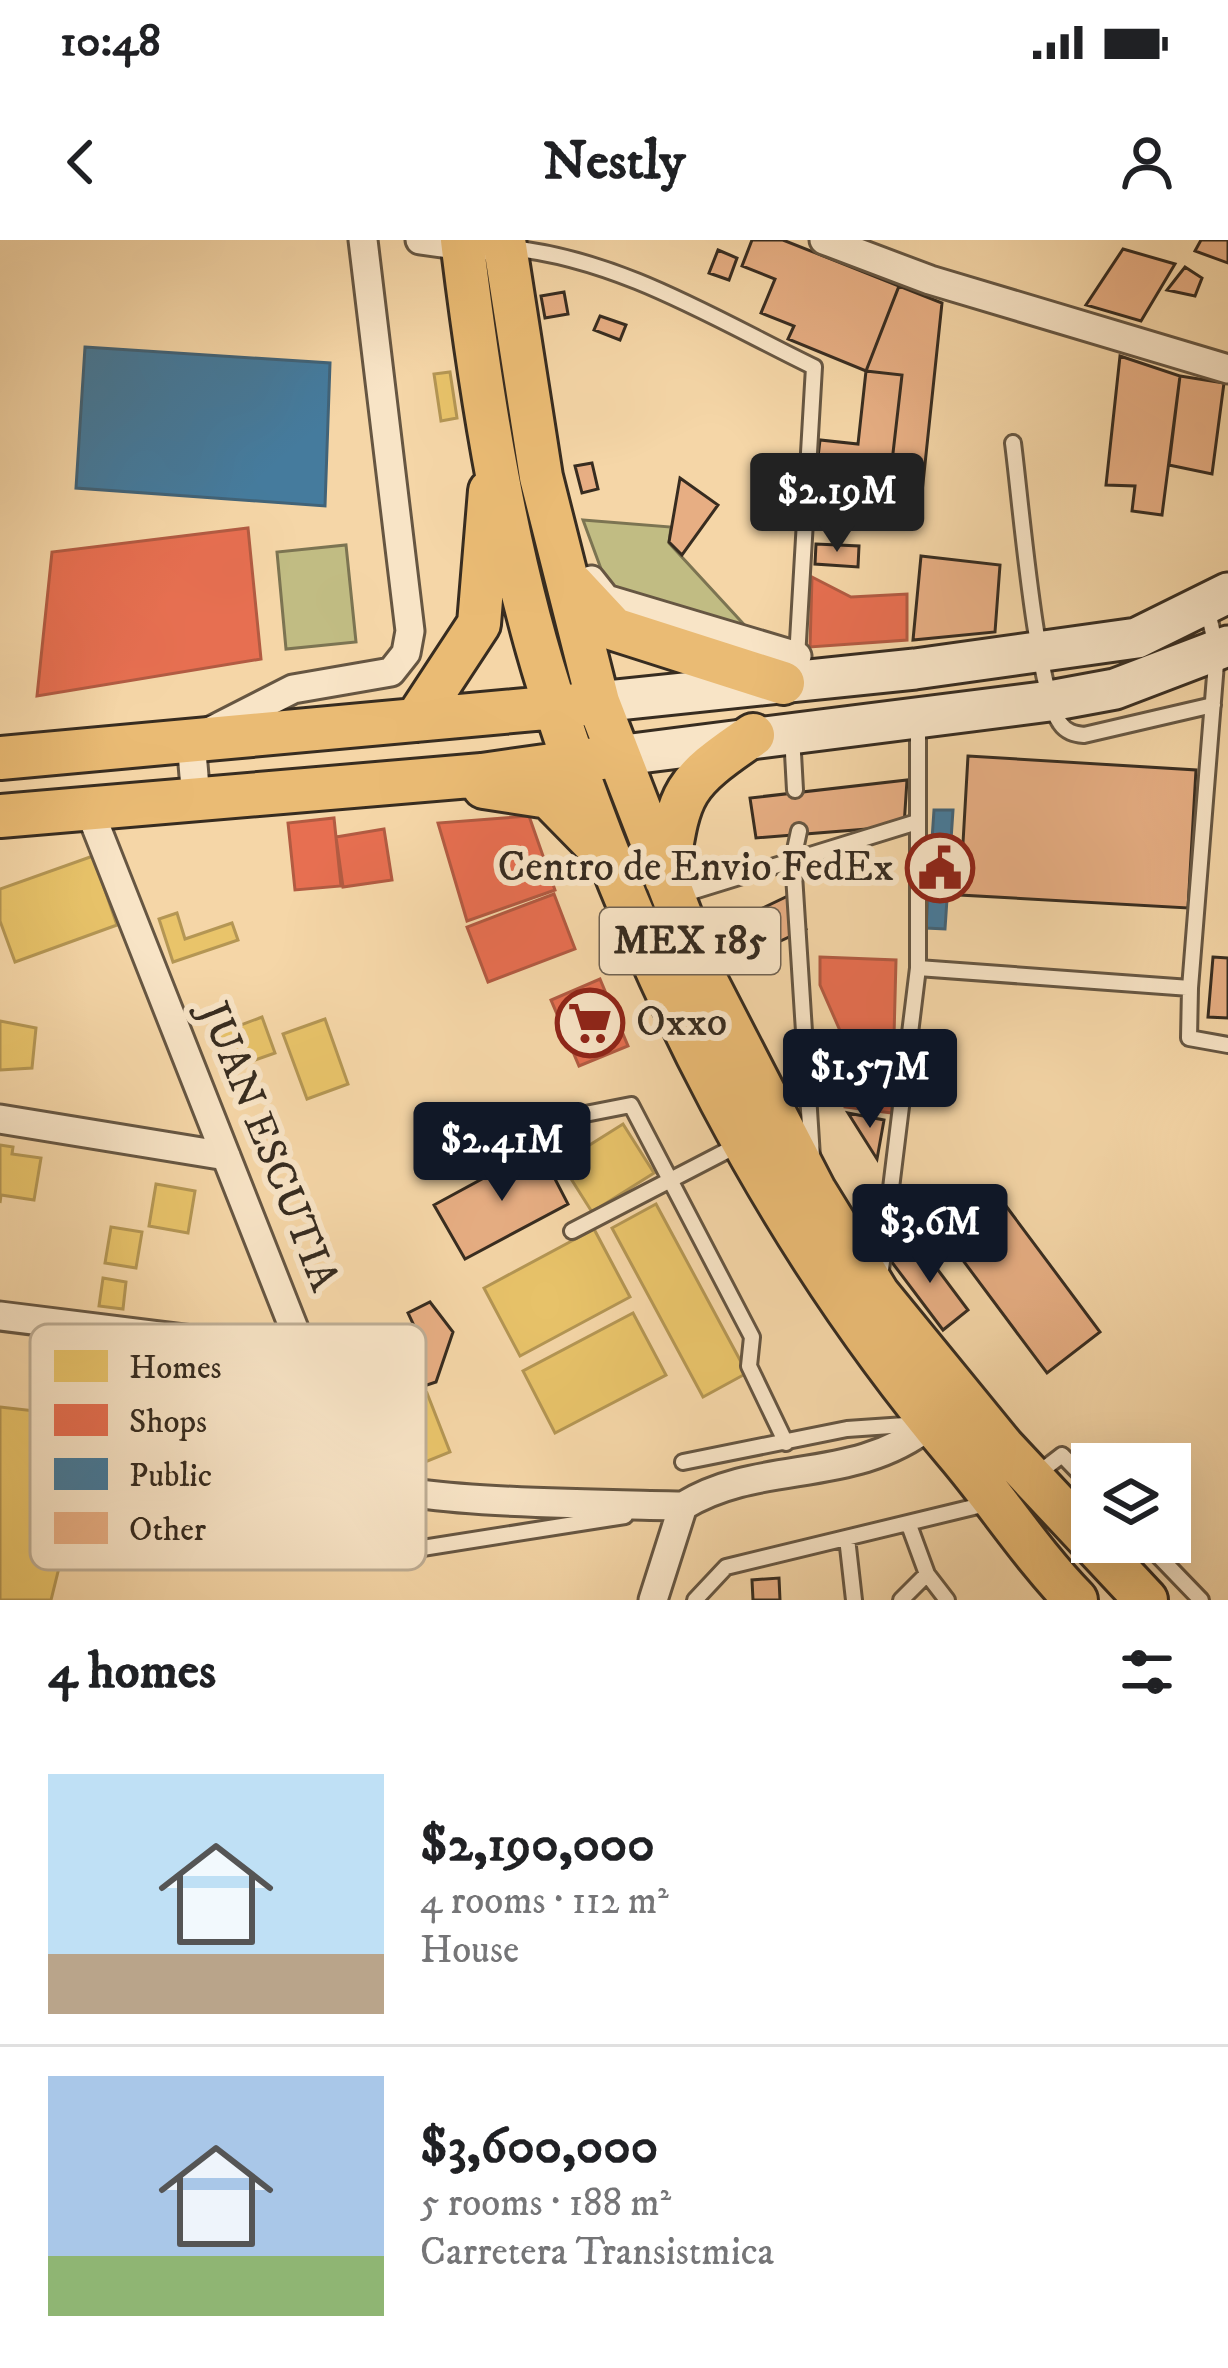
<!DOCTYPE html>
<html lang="en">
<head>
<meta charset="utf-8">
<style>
	:root { --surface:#fff; --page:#f6f6f6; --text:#202124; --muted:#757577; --line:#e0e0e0; --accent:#111827 }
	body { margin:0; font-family:"IM FELL DW Pica",serif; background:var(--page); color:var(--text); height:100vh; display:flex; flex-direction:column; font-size:45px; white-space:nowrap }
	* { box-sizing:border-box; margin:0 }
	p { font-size:39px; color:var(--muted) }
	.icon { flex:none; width:66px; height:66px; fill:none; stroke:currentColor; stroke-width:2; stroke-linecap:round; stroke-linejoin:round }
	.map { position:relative; height:1360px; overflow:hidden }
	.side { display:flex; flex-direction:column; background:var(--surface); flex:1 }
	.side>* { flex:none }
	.buttons { position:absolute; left:1071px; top:1203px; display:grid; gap:24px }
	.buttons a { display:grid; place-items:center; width:120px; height:120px; border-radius:0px; background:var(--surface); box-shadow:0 12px 48px #0002; font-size:60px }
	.price { position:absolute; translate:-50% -102px; padding:0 27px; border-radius:12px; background:var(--accent); color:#fff; font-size:39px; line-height:78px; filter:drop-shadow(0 3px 6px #0008) }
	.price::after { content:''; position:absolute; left:50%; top:72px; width:36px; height:27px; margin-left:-18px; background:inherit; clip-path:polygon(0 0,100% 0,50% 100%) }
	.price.selected { background:#222; color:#fff }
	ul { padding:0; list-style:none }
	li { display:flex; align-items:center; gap:36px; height:300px; padding:0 48px }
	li+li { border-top:3px solid var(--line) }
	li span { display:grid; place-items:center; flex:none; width:336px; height:240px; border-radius:0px; color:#555 }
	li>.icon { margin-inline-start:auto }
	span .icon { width:144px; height:144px; fill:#fffc; stroke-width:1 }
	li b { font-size:51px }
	h2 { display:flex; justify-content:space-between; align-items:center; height:144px; padding:0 48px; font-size:51px }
	.status { display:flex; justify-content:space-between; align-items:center; height:84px; padding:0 60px; background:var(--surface); direction:ltr }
	.status svg { height:33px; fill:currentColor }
	header { display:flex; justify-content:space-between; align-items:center; height:156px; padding:0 48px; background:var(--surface); font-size:54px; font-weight:800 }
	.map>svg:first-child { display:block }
</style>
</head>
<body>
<div class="status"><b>10:48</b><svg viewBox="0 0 49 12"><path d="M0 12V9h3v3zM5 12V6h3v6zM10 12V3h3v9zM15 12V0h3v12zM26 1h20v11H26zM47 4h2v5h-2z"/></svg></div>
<header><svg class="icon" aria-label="back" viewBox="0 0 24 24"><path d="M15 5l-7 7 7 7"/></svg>Nestly<svg class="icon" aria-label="person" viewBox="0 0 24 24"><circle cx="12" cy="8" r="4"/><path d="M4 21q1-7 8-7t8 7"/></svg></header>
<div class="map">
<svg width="1228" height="1360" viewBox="0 0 1228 1360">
	<rect width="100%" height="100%" fill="#f5d6a7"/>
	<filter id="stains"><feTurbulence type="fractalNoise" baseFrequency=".00167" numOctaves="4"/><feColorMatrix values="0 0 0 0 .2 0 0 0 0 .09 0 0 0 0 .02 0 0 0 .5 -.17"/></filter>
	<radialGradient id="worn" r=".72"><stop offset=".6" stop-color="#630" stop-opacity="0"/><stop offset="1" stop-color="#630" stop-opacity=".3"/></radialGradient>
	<!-- green -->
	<path fill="#c1bc83" stroke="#7c7452" stroke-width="3" d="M583 280 671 287 669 303 761 403 611 356Z
		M346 305 356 402 286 409 277 312Z"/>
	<!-- homes -->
	<path fill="#e9c46a" stroke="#b49654" stroke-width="3" d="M450 132 457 178 441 181 434 134Z
		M93 616 117 685 15 722 0 681V649Z
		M177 673 185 699 232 683 238 700 173 722 159 679Z
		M262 777 275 813 230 829 217 794Z
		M325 779 348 844 307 859 283 794Z
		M0 781 36 788 32 828 0 830Z
		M623 884 654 933 592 972 561 923Z
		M0 905 13 907 12 914 41 918 34 960 1 955 0 963Z
		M156 944 195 951 188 993 149 986Z
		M656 964 747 1133 703 1157 612 988Z
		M111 987 142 992 136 1028 105 1023Z
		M594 989 630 1057 520 1116 484 1048Z
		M103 1038 126 1042 123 1069 99 1066Z
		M633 1073 666 1135 555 1193 523 1131Z
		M427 1153 450 1212 373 1243 350 1183Z
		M0 1167 96 1178 51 1360H0Z"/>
	<!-- shops -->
	<path fill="#e76f51" stroke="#b25b42" stroke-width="3" d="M248 288 261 419 37 456 52 312Z
		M812 337 851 357 907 354V400L810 407Z
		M529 576 555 650 467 681 438 583Z
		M334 578 341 646 295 650 288 583Z
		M384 589 392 640 343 647 336 597Z
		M554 654 575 709 488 742 467 687Z
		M820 717 896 720 892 873 845 867V802L820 745Z
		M600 739 628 806 579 826 551 760Z"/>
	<!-- public -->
	<path fill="#457b9d" stroke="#416378" stroke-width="3" d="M85 107 330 123 325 266 76 248Z
		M934 570H953L945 689 926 688Z"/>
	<!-- building -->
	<path fill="#e7ae83" stroke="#372c20" stroke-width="3" d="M752 0H783L899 46 866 131 788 99 794 86 761 73 775 39 742 26Z
		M1201 0H1228V23L1195 11Z
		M1123 9 1175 24 1141 81 1086 65Z
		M718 10 737 18 729 40 709 33Z
		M1185 27 1202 38 1195 56 1167 50Z
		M899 46 942 63 923 243 890 239 902 135 866 131Z
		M564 52 568 74 545 78 541 56Z
		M600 76 626 85 620 100 594 90Z
		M1120 116 1180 136 1162 275 1132 271 1135 246 1106 245Z
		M866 131 902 135 890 239 923 243 920 270 887 266 885 285 811 277 820 200 858 204Z
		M1180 136 1224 143 1212 234 1169 225Z
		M592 223 598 249 582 253 575 226Z
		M680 238 718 265 682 315 669 302Z
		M816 304 859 306 858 327 815 324Z
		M921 316 1000 325 995 392 913 400Z
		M968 516 1196 530 1188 668 960 655Z
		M907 540 904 586 756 598 750 558Z
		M790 655 806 689 746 717 731 683Z
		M1213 717 1228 718V778L1208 777Z
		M848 873 884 880 877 919Z
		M539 908 568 964 465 1019 434 965Z
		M1006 966 1100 1092 1047 1133 953 1007Z
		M917 1002 968 1070 943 1090 891 1021Z
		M430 1062 453 1092 436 1142 424 1146 412 1129 423 1105 408 1073Z
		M779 1338 780 1360H753L752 1340Z"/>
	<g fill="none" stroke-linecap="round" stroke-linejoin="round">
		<defs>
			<path id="lane" d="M511 8C622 20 715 79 814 127L797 418
				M1013 203C1020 255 1036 450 1060 483 1066 492 1074 494 1084 495L1213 465
				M918 483V728L1190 748 1217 411 1207 367
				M792 495 795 550
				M799 591 793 619 812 917
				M681 655 917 582
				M1190 748 1189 798 1228 805
				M524 886 631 865 752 1097 749 1126 786 1203
				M572 991 738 905
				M880 1038 918 728
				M683 1222 847 1189 920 1184
				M1036 1235 1062 1215 1092 1246
				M909 1285 927 1334 947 1360
				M847 1298 854 1360
				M1145 1302 1201 1360
				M244 1312 372 1316 625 1276
				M695 1360 726 1327 986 1264
				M901 1360 927 1334"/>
			<path id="street" d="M420 0 478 8
				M824 0 930 40 1228 129
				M591 340 606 359 797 416
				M196 559 191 501 293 449 391 432 406 413 410 391 363 0
				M89 569 304 1114 360 1239C404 1265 621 1264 683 1266
				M0 879 226 916
				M0 1076 304 1114
				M653 1360 683 1266C761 1218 853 1246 931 1184"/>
			<path id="secondary" d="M598 462 915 429 1137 398 1228 353
				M616 516 1050 461 1115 449 1228 406"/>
			<path id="primary" d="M462 0C481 156 507 323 557 472 644 737 775 998 956 1212 997 1260 1032 1315 1076 1360
				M504 0 541 237 598 462 706 741 814 950 878 1054 1003 1207 1146 1360
				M572 344 614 389 783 443
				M416 480 479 384 490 251
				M0 518 579 465
				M484 547 549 557 602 611
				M0 576 482 535 602 518
				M666 639C680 552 678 546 753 495"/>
		</defs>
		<!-- lane casing -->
		<use href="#lane" stroke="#665642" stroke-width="20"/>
		<!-- street casing -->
		<use href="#street" stroke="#665642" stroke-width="33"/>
		<!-- secondary casing -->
		<use href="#secondary" stroke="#372c20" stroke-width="45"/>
		<!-- primary casing -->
		<use href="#primary" stroke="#372c20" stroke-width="48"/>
		<!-- lane -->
		<use href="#lane" stroke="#f8e4c6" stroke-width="14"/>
		<!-- street -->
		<use href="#street" stroke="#f8e4c6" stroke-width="27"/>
		<!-- secondary -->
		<use href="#secondary" stroke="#f8e4c6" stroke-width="39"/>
		<!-- primary -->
		<use href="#primary" stroke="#eabb74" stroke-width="42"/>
	</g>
	<!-- icons -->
	<defs>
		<symbol id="civic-ring" viewBox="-11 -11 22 22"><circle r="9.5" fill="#f8e4c6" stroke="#8f2418" stroke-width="1.5"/><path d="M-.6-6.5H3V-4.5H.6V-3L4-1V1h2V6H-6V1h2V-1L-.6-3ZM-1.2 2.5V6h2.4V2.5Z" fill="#8f2418"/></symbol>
		<symbol id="supermarket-ring" viewBox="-11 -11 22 22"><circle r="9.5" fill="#f8e4c6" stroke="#8f2418" stroke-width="1.5"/><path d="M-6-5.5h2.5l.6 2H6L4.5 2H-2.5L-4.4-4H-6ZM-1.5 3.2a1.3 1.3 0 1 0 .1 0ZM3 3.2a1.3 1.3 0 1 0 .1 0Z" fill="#8f2418"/></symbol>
	</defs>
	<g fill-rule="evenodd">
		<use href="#civic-ring" x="902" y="590" width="76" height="76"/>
		<use href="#supermarket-ring" x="552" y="745" width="76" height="76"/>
	</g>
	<g text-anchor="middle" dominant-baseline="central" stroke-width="12" stroke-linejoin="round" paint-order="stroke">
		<!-- shield labels -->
		<rect fill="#f8e4c6" stroke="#716352" stroke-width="3" x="600" y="668" width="180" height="66" rx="9"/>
		<g font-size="39" font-weight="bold" fill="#372c20">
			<text x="690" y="701">MEX 185</text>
		</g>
		<!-- poi labels -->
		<g font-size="42" fill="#372c20" stroke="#f8e4c6" text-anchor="end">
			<text x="894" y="628">Centro de Envio FedEx</text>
			<text x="636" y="783" text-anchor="start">Oxxo</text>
		</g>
		<!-- street labels -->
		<g font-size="42" fill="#372c20" stroke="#f8e4c6">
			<text transform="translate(268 907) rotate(68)">JUAN ESCUTIA</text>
		</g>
	</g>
	<!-- legend -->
	<rect x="30" y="1084" width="396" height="246" rx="18" fill="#f8e4c6" stroke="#bead94" stroke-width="3"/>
	<rect x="54" y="1110" width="54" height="32" fill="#e9c46a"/>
	<rect x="54" y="1164" width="54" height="32" fill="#e76f51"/>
	<rect x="54" y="1218" width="54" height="32" fill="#457b9d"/>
	<rect x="54" y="1272" width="54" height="32" fill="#e7ae83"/>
	<g font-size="33" fill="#372c20">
		<text x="129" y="1138">Homes</text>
		<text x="129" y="1192">Shops</text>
		<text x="129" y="1246">Public</text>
		<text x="129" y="1300">Other</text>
	</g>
	<rect width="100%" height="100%" filter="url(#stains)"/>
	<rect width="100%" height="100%" fill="url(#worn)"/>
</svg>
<div class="buttons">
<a><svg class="icon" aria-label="layers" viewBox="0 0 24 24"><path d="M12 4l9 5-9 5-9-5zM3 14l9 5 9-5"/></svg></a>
</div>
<b class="price selected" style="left:837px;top:315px">$2.19M</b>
<b class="price" style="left:870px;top:891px">$1.57M</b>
<b class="price" style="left:502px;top:964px">$2.41M</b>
<b class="price" style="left:930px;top:1046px">$3.6M</b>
</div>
<section class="side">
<h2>4 homes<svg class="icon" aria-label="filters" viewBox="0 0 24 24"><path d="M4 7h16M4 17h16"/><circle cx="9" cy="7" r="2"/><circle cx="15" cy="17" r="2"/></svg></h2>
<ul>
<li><span style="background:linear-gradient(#bfe0f5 75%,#b9a48a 0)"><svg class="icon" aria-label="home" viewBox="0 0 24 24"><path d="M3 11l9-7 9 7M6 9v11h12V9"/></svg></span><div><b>$2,190,000</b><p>4 rooms · 112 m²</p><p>House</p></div></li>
<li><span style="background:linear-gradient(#a9c7e8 75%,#8fb573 0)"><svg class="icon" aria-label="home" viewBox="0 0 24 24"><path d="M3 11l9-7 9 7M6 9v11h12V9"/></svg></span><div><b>$3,600,000</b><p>5 rooms · 188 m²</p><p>Carretera Transistmica</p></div></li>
</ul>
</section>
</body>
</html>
